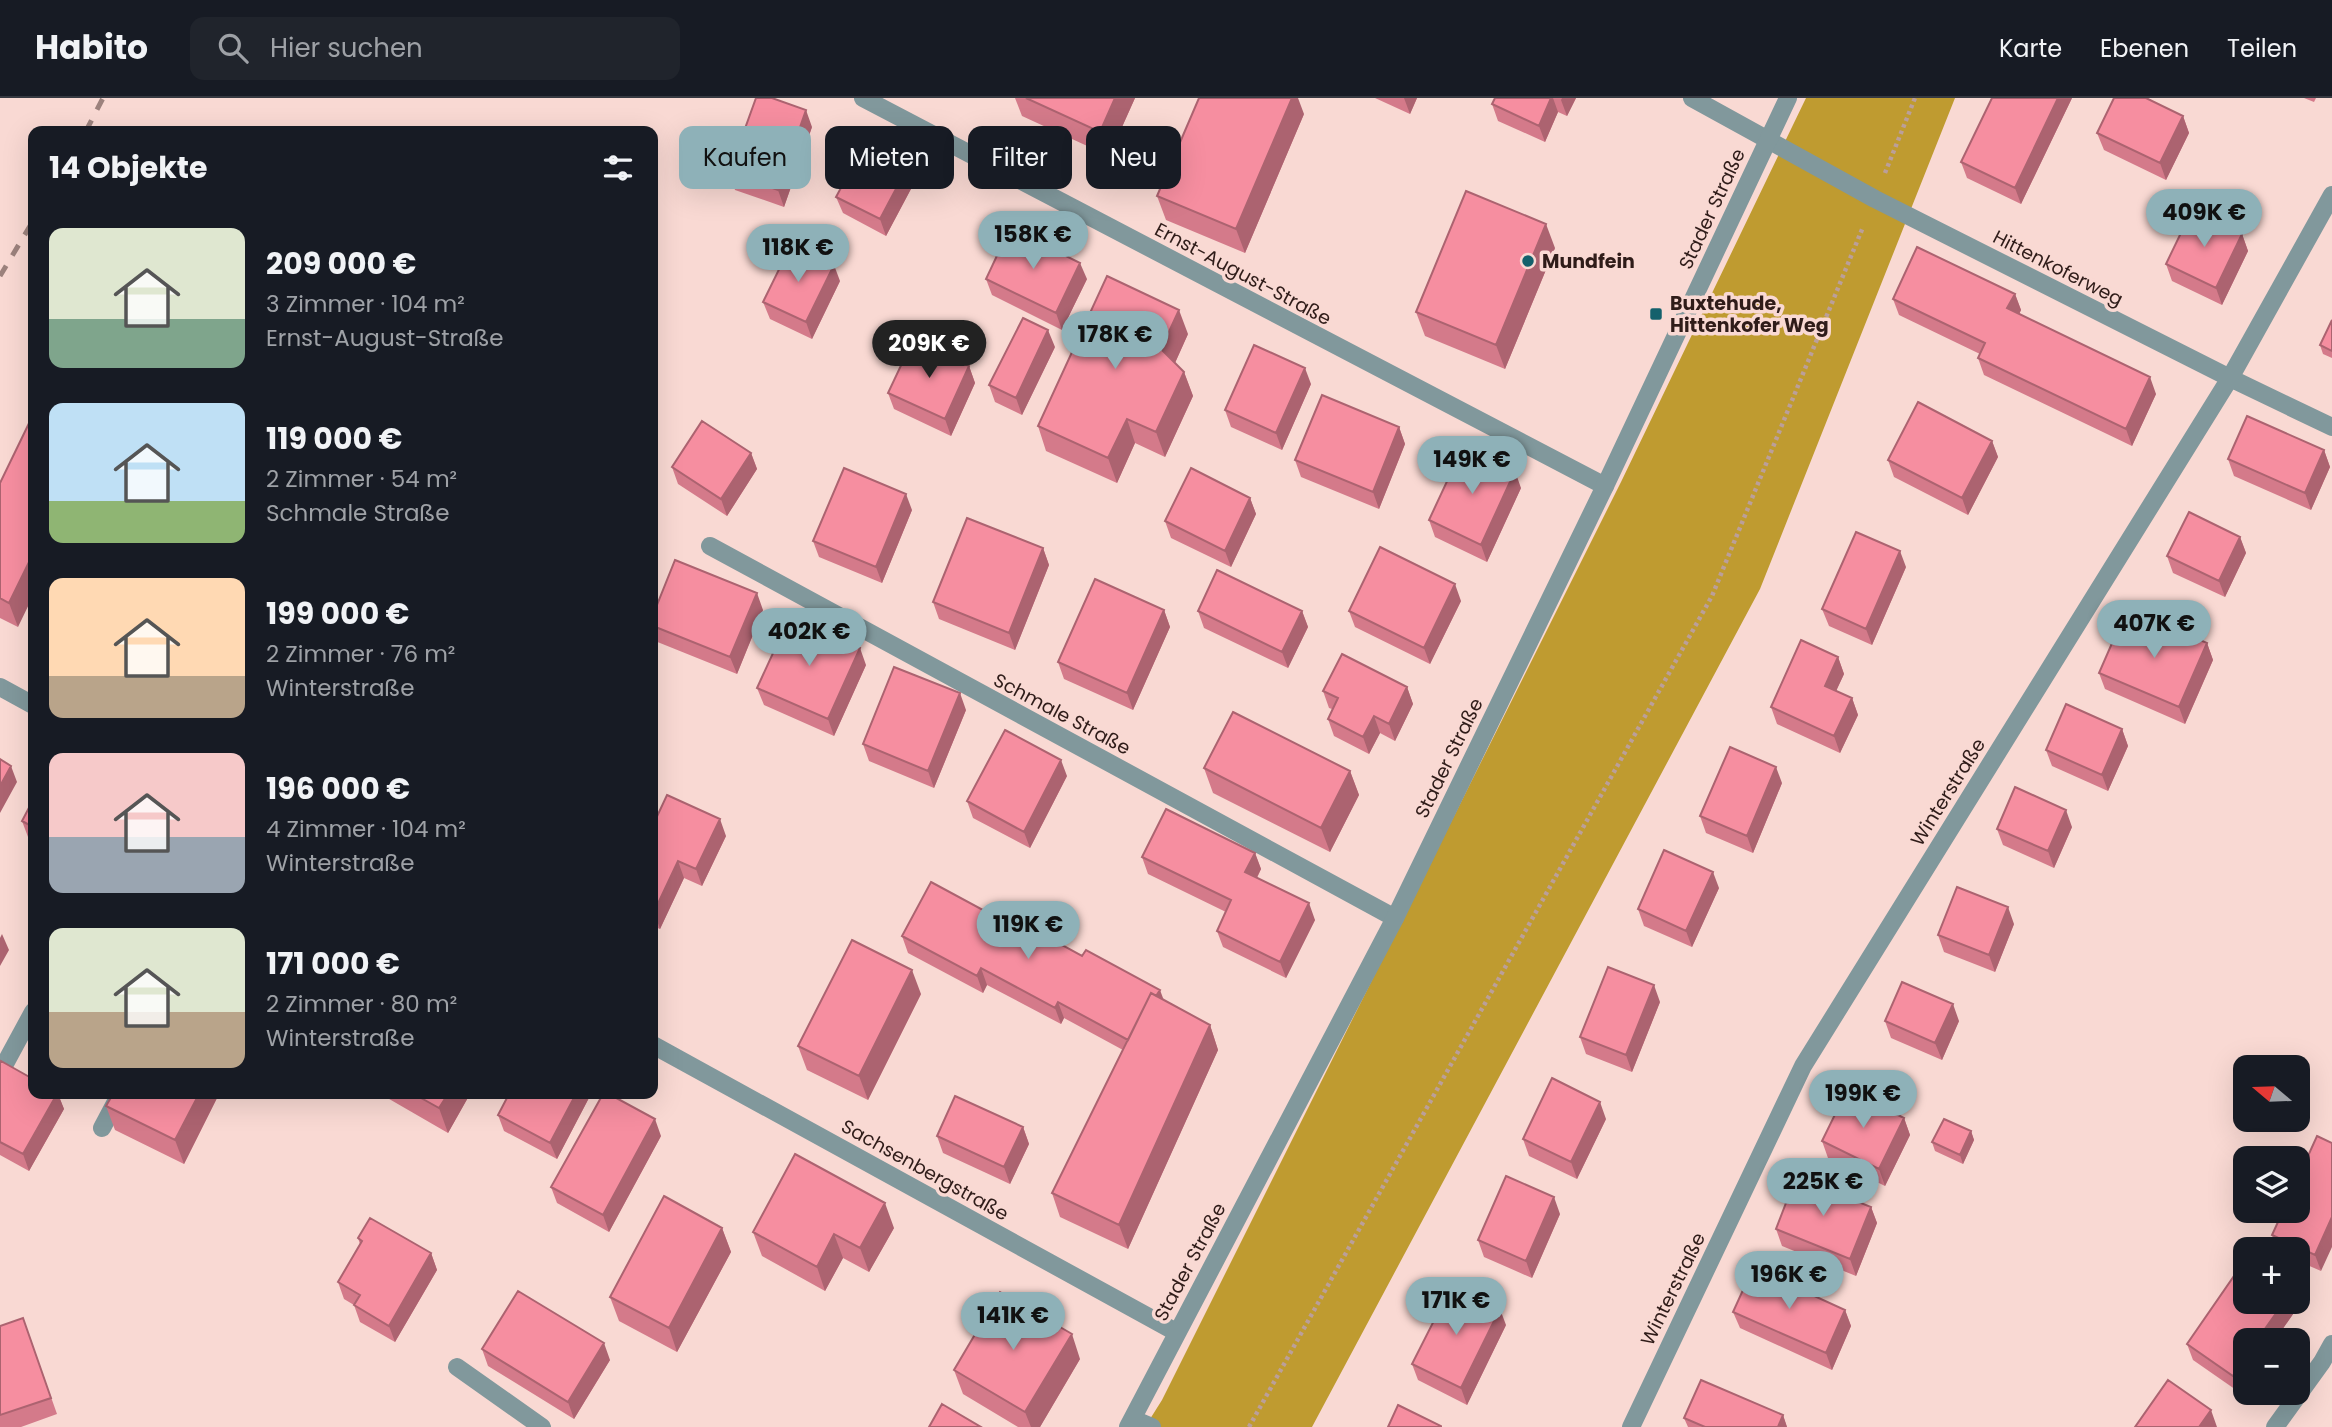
<!DOCTYPE html>
<html lang="de">
<head>
<meta charset="utf-8">
<style>
	:root { --surface:#171b24; --page:#20242c; --text:#f1f3f6; --muted:#9ea1a6; --line:#363941; --accent:#8eb1b8 }
	body { margin:0; font-family:Poppins,sans-serif; background:var(--page); color:var(--text); height:100vh; display:flex; flex-direction:column; font-size:26px; white-space:nowrap }
	* { box-sizing:border-box; margin:0 }
	p { font-size:23px; color:var(--muted) }
	.icon { flex:none; width:38px; height:38px; fill:none; stroke:currentColor; stroke-width:2; stroke-linecap:round; stroke-linejoin:round }
	.map { position:relative; flex:1; overflow:hidden }
	.sheet { position:absolute; left:28px; top:28px; width:630px; height:973px; display:flex; flex-direction:column; background:var(--surface); border-radius:14px; box-shadow:0 7px 28px #0002 }
	.sheet>* { flex:none }
	.top-card { position:absolute; left:679px; top:28px; width:665px; height:63px; display:flex; gap:14px }
	.needle { width:46px; rotate:289deg }
	.controls { position:absolute; left:2233px; top:957px; display:grid; gap:14px }
	.controls a { display:grid; place-items:center; width:77px; height:77px; border-radius:14px; background:var(--surface); box-shadow:0 7px 28px #0002; font-size:35px }
	.price { position:absolute; translate:-50% -60px; padding:0 16px; border-radius:24px; background:var(--accent); color:#111; font-size:23px; line-height:46px; filter:drop-shadow(0 2px 4px #0008) }
	.price::after { content:''; position:absolute; left:50%; top:42px; width:21px; height:16px; margin-left:-10px; background:inherit; clip-path:polygon(0 0,100% 0,50% 100%) }
	.price.on { background:#222; color:#fff }
	ul { padding:0; list-style:none }
	li { display:flex; align-items:center; gap:21px; height:175px; padding:0 21px }
	li span { display:grid; place-items:center; flex:none; width:196px; height:140px; border-radius:14px; color:#555 }
	li>.icon { margin-inline-start:auto }
	span .icon { width:84px; height:84px; fill:#fffc; stroke-width:1 }
	li b { font-size:30px }
	h2 { display:flex; justify-content:space-between; align-items:center; height:84px; padding:0 21px; font-size:30px }
	.pill { padding:0 24px; border-radius:14px; background:var(--surface); box-shadow:0 7px 28px #0002; font-size:24px; line-height:63px }
	.pill.on { background:var(--accent); color:#111 }
	header { display:flex; align-items:center; gap:42px; box-sizing:border-box; height:98px; padding:0 35px; background:var(--surface); border-bottom:2px solid var(--line) }
	header strong { font-size:33px }
	nav { display:flex; gap:38px; margin-inline-start:auto; font-size:24px }
	.search { width:490px; height:63px; background:var(--page); display:flex; align-items:center; gap:18px; box-sizing:border-box; padding:0 24px; border-radius:14px; color:var(--muted); font-size:26px }
	.map>svg:first-child { display:block }
</style>
</head>
<body>
<header>
<strong>Habito</strong>
<div class="search"><svg class="icon" aria-label="search" viewBox="0 0 24 24"><circle cx="10" cy="10" r="6"/><path d="M15 15l6 6"/></svg>Hier suchen</div>
<nav><a>Karte</a><a>Ebenen</a><a>Teilen</a></nav>
</header>
<div class="map">
<svg width="2332" height="1329" viewBox="0 0 2332 1329">
	<rect width="100%" height="100%" fill="#f9d9d3"/>
	<!-- forest -->
	<path fill="#bf9b30" d="M1806 0H1955L1760 491 1312 1329H1145L1162 1302 1621 384Z"/>
	<g fill="none" stroke-linecap="round" stroke-linejoin="round">
		<!-- path -->
		<path stroke="#bb9f9a" stroke-width="4.5" stroke-dasharray="3.5 3.5" stroke-linecap="butt" d="M1885 75 1915 0
			M1249 1329 1712 498 1863 129"/>
		<!-- service -->
		<path stroke="#81989c" stroke-width="18" d="M0 975 33 914
			M102 1030 120 996
			M457 1269 542 1329"/>
		<!-- minor -->
		<path stroke="#81989c" stroke-width="18" d="M863 0 1605 388
			M1692 0 1875 101 2230 280 2332 329
			M710 448 1395 820
			M0 589 33 607
			M653 947 1176 1234
			M1133 1321 1152 1329
			M1631 1329 1803 968 2230 280 2332 97
			M2275 1329 2322 1264 2332 1246"/>
		<!-- tertiary -->
		<path stroke="#81989c" stroke-width="18" d="M1128 1329 1395 820 1605 388 1788 0"/>
		<!-- rail -->
		<path stroke="#9c827d" stroke-width="5" stroke-dasharray="12 12" stroke-linecap="butt" d="M86 33 103 0
			M0 178 33 123"/>
	</g>
	<!-- wall -->
	<path fill="#d47a8a" d="M1015 0H1135L1109 58 1022 18Z
		M1375 0H1417L1410 16Z
		M1495 0H1576L1567 18 1558 14 1545 44 1498 23 1492 6Z
		M1992 0H2072L2021 106 1967 80 1961 64Z
		M2304 0H2316L2314 4Z
		M1304 16 1245 155 1166 122 1157 98Z
		M2183 18 2189 35 2166 82 2104 52 2097 35Z
		M812 29 784 109 735 92 729 75Z
		M906 72 912 89 886 138 843 115 836 99Z
		M2242 136 2248 153 2222 207 2172 183 2166 166Z
		M1555 150 1505 271 1425 238 1416 214Z
		M986 181H1087L1062 232 992 197Z
		M840 183 812 241 770 221 763 204Z
		M2015 196 2021 212 2019 216 2156 296 2132 348 1984 277 1978 260 1980 256 1899 217 1893 201Z
		M2332 222V260L2323 256 2320 247Z
		M1188 236 1175 265 1184 274 1193 298 1165 359 1135 345 1117 385 1046 353 1038 328Z
		M1055 249 1022 317 995 304 989 287Z
		M969 268 975 285 951 338 894 311 888 295Z
		M1311 286 1282 352 1231 329 1225 312Z
		M1399 329 1405 346 1379 411 1301 379 1295 362Z
		M1992 343 1998 359 1968 417 1894 379 1888 362Z
		M2324 352 2330 369 2311 412 2234 378 2228 361Z
		M751 355 757 371 727 418 678 386 672 369Z
		M0 385 18 529 0 520Z
		M1521 390 1487 464 1435 439 1429 422Z
		M1250 400 1256 416 1231 469 1171 440 1165 423Z
		M912 412 882 485 819 459 813 443Z
		M2240 439 2246 455 2225 499 2173 475 2167 458Z
		M1043 450 1049 467 1015 552 939 521 933 504Z
		M1906 469 1872 547 1829 528 1822 511Z
		M1461 503 1430 566 1355 529 1349 513Z
		M763 512 737 576 655 543 653 537V517Z
		M1164 512 1170 529 1133 612 1064 581 1058 564Z
		M1198 513H1302L1308 529 1288 570 1204 530Z
		M2154 533 2207 545 2213 562 2185 626 2105 591 2099 575Z
		M1838 559 1844 576 1836 593 1852 600 1858 617 1840 655 1777 626 1771 609Z
		M866 567 834 638 764 607 757 590Z
		M1407 589 1413 606 1395 643 1380 635 1369 656 1334 638 1328 621 1332 611 1329 610 1323 593Z
		M966 612 934 690 869 663 863 646Z
		M2122 631 2128 648 2108 693 2052 668 2046 652Z
		M1204 670 1350 673 1359 697 1330 754 1213 695Z
		M1067 678 1030 750 973 720 967 703Z
		M1782 685 1753 755 1706 735 1700 718Z
		M33 702V742L28 739 22 723Z
		M653 727 726 738 702 788 684 780 660 831 653 828Z
		M2072 729 2054 770 2003 747 1997 731Z
		M1255 755 1261 771 1257 780 1315 822 1286 880 1223 849 1217 833 1226 814 1148 776 1142 759Z
		M1719 790 1692 849 1644 828 1638 811Z
		M1005 824 1163 902 1210 927 1218 952 1128 1151 1060 1119 1052 1095 1123 952 1064 920 1061 926 987 887 983 895 908 855 902 838Z
		M2014 826 1995 874 1944 854 1938 837Z
		M921 896 868 1002 807 972 798 948Z
		M1660 904 1632 974 1586 956 1580 939Z
		M1885 923H1959L1942 962 1891 940Z
		M0 965 33 996H58L64 1011 29 1073 0 1057Z
		M219 996 184 1066 115 1032 106 1008Z
		M383 996H470L448 1035 384 998Z
		M591 996 557 1061 504 1033 498 1017Z
		M1904 1020 1910 1037 1885 1088 1828 1060 1822 1043Z
		M1606 1021 1577 1081 1529 1058 1523 1041Z
		M1023 1029 1029 1046 1010 1086 943 1055 937 1038Z
		M1971 1033 1974 1042 1963 1066 1935 1053 1932 1044Z
		M661 1038 609 1134 557 1105 551 1089Z
		M2298 1080 2321 1173 2298 1163V1152H2277L2272 1137Z
		M1871 1109 1877 1125 1856 1178 1782 1148 1776 1131Z
		M1560 1116 1532 1180 1484 1159 1478 1142Z
		M722 1130 731 1154 677 1254 619 1223 610 1199Z
		M894 1130 869 1174 843 1160 825 1193 762 1158 753 1134Z
		M358 1140 431 1155 437 1172 395 1244 360 1224 354 1207 344 1201 338 1184 360 1146Z
		M2300 1206 2275 1242H2245L2239 1294 2193 1262 2187 1246Z
		M1845 1212 1851 1228 1832 1272 1740 1230 1733 1214Z
		M23 1220 57 1316 21 1329H0V1228Z
		M1506 1227 1467 1307 1418 1282 1412 1266Z
		M482 1251 610 1262 574 1321 488 1268Z
		M1080 1261 1040 1329H1018L963 1296 954 1272Z
		M1783 1317 1787 1329H1688L1684 1320Z"/>
	<!-- shaded-wall -->
	<path fill="#ac6370" d="M1115 0H1135L1109 58 1100 34Z
		M1292 0H1298L1304 16 1245 155 1236 131Z
		M1404 0H1417L1410 16Z
		M1551 0H1553L1558 14 1545 44 1539 28Z
		M1562 0H1576L1567 18 1561 2Z
		M2058 0H2072L2021 106 2015 90Z
		M806 12 812 29 784 109 778 92Z
		M2183 18 2189 35 2166 82 2160 65Z
		M906 72 912 89 886 138 880 121Z
		M1546 126 1555 150 1505 271 1496 247Z
		M2242 136 2248 153 2222 207 2216 190Z
		M1080 165 1087 181 1062 232 1056 215Z
		M834 167 840 183 812 241 806 224Z
		M2015 196 2021 212 2014 227 2007 210Z
		M1179 212 1188 236 1170 276 1161 251Z
		M1048 232 1055 249 1022 317 1016 300Z
		M969 268 975 285 951 338 945 321Z
		M1305 270 1311 286 1282 352 1276 335Z
		M1184 274 1193 298 1165 359 1156 334Z
		M2150 279 2156 296 2132 348 2126 331Z
		M1127 321 1135 345 1117 385 1108 360Z
		M1399 329 1405 346 1379 411 1373 394Z
		M1992 343 1998 359 1968 417 1962 400Z
		M2324 352 2330 369 2311 412 2305 395Z
		M751 355 757 371 727 418 721 401Z
		M1515 373 1521 390 1487 464 1481 447Z
		M906 396 912 412 882 485 876 469Z
		M1250 400 1256 416 1231 469 1225 453Z
		M2240 439 2246 455 2225 499 2219 483Z
		M1043 450 1049 467 1015 552 1009 535Z
		M1900 453 1906 469 1872 547 1866 531Z
		M33 456V498L18 529 9 505Z
		M1455 486 1461 503 1430 566 1424 550Z
		M757 495 763 512 737 576 730 559Z
		M1164 512 1170 529 1133 612 1127 595Z
		M1302 513 1308 529 1288 570 1282 554Z
		M2207 545 2213 562 2185 626 2179 609Z
		M860 550 866 567 834 638 828 621Z
		M1838 559 1844 576 1831 604 1825 588Z
		M1407 589 1413 606 1395 643 1389 626Z
		M960 595 966 612 934 690 928 673Z
		M1852 600 1858 617 1840 655 1834 638Z
		M1374 618 1380 635 1369 656 1363 639Z
		M2122 631 2128 648 2108 693 2102 677Z
		M1061 662 1067 678 1030 750 1024 734Z
		M11 668 17 684 0 715V688Z
		M1776 669 1782 685 1753 755 1747 738Z
		M1350 673 1359 697 1330 754 1321 730Z
		M2066 712 2072 729 2054 770 2048 753Z
		M720 721 726 738 702 788 696 771Z
		M1255 755 1261 771 1251 791 1245 774Z
		M678 763 684 780 660 831 654 814Z
		M1713 774 1719 790 1692 849 1686 833Z
		M1309 805 1315 822 1286 880 1280 864Z
		M2008 809 2014 826 1995 874 1989 857Z
		M2 836 9 852 0 868V840Z
		M981 870 987 887 983 895 977 878Z
		M912 872 921 896 868 1002 859 978Z
		M1654 887 1660 904 1632 974 1626 957Z
		M1160 892 1166 908 1132 944Z
		M1058 904 1064 920 1061 926 1055 910Z
		M1953 906 1959 923 1942 962 1935 945Z
		M1210 927 1218 952 1128 1151 1119 1127Z
		M57 996H58L64 1011 29 1073 23 1056Z
		M199 996H219L184 1066 175 1042Z
		M448 996H470L448 1035 439 1010Z
		M576 996H591L557 1061 550 1045Z
		M1600 1004 1606 1021 1577 1081 1571 1064Z
		M1904 1020 1910 1037 1885 1088 1879 1071Z
		M655 1021 661 1038 609 1134 603 1117Z
		M1023 1029 1029 1046 1010 1086 1004 1069Z
		M1971 1033 1974 1042 1963 1066 1960 1057Z
		M1554 1099 1560 1116 1532 1180 1526 1163Z
		M885 1105 894 1130 869 1174 860 1150Z
		M1871 1109 1877 1125 1856 1178 1850 1161Z
		M2332 1119V1149L2321 1173 2315 1157Z
		M722 1130 731 1154 677 1254 669 1230Z
		M834 1136 843 1160 825 1193 817 1169Z
		M431 1155 437 1172 395 1244 389 1228Z
		M2298 1201 2300 1206 2275 1242H2257L2284 1204H2298Z
		M1500 1211 1506 1227 1467 1307 1461 1290Z
		M1845 1212 1851 1228 1832 1272 1826 1255Z
		M1072 1236 1080 1261 1040 1329H1031L1025 1314Z
		M604 1245 610 1262 574 1321 568 1304Z
		M2245 1260V1286L2239 1294 2233 1278Z
		M2211 1312 2217 1329H2199Z
		M1783 1317 1787 1329H1778Z"/>
	<!-- building -->
	<path fill="#f68ea0" stroke="#ac6370" stroke-width="2" d="M756 0H772L806 12 778 92 729 75Z
		M1026 0H1115L1100 34Z
		M1199 0H1292L1236 131 1157 98Z
		M1495 0H1551L1539 28 1492 6Z
		M1992 0H2058L2015 90 1961 64Z
		M2114 0H2146L2183 18 2160 65 2097 35Z
		M863 49 906 72 880 121 836 99Z
		M1466 93 1546 126 1496 247 1416 214Z
		M2192 112 2242 136 2216 190 2166 166Z
		M1010 130 1080 165 1056 215 986 181Z
		M791 147 834 167 806 224 763 204Z
		M1917 149 2015 196 2007 210 2150 279 2126 331 1978 260 1985 245 1893 201Z
		M1107 178 1179 212 1161 251 1184 274 1156 334 1127 321 1108 360 1038 328Z
		M1023 220 1048 232 1016 300 989 287Z
		M2332 222V253L2320 247Z
		M913 242 969 268 945 321 888 295Z
		M1254 247 1305 270 1276 335 1225 312Z
		M1322 297 1399 329 1373 394 1295 362Z
		M1918 304 1992 343 1962 400 1888 362Z
		M33 317V456L9 505 0 500V385Z
		M2247 318 2324 352 2305 395 2228 361Z
		M702 323 751 355 721 401 672 369Z
		M1463 349 1515 373 1481 447 1429 422Z
		M844 370 906 396 876 469 813 443Z
		M1191 370 1250 400 1225 453 1165 423Z
		M2189 414 2240 439 2219 483 2167 458Z
		M967 420 1043 450 1009 535 933 504Z
		M1856 434 1900 453 1866 531 1822 511Z
		M1380 449 1455 486 1424 550 1349 513Z
		M675 462 757 495 730 559 653 528V517Z
		M1217 472 1302 513 1282 554 1198 513Z
		M1095 481 1164 512 1127 595 1058 564Z
		M790 518 860 550 828 621 757 590Z
		M2123 520 2154 533 2158 524 2207 545 2179 609 2099 575Z
		M1801 542 1838 559 1825 588 1852 600 1834 638 1771 609Z
		M1342 556 1407 589 1389 626 1374 618 1363 639 1328 621 1338 600 1323 593Z
		M894 569 960 595 928 673 863 646Z
		M2066 606 2122 631 2102 677 2046 652Z
		M1233 614 1350 673 1321 730 1204 670Z
		M1005 632 1061 662 1024 734 967 703Z
		M1730 649 1776 669 1747 738 1700 718Z
		M0 661 11 668 0 688Z
		M2015 689 2066 712 2048 753 1997 731Z
		M667 697 720 721 696 771 678 763 654 814H653V727Z
		M33 702V729L22 723Z
		M1166 711 1255 755 1245 774 1309 805 1280 864 1217 833 1231 802 1142 759Z
		M1664 752 1713 774 1686 833 1638 811Z
		M931 784 1005 824 1009 818 1082 858 1086 852 1160 892 1156 898 1151 895 1128 942 1058 904 1055 910 981 870 977 878 902 838Z
		M1957 789 2008 809 1989 857 1938 837Z
		M852 842 912 872 859 978 798 948Z
		M1608 869 1654 887 1626 957 1580 939Z
		M1902 884 1953 906 1935 945 1885 923Z
		M1151 895 1210 927 1119 1127 1052 1095Z
		M1 963 33 981V996H57L23 1056 0 1044V965Z
		M1552 980 1600 1004 1571 1064 1523 1041Z
		M1847 992 1904 1020 1879 1071 1822 1043Z
		M113 996H199L175 1042 106 1008Z
		M414 996H448L439 1010Z
		M509 996H576L550 1045 498 1017Z
		M603 996H609L655 1021 603 1117 551 1089Z
		M955 998 1023 1029 1004 1069 937 1038Z
		M1944 1021 1971 1033 1960 1057 1932 1044Z
		M2317 1038 2332 1045V1119L2315 1157 2272 1137 2283 1113H2298V1080Z
		M795 1056 885 1105 860 1150 834 1136 817 1169 753 1134Z
		M1506 1078 1554 1099 1526 1163 1478 1142Z
		M1796 1079 1871 1109 1850 1161 1776 1131Z
		M664 1098 722 1130 669 1230 610 1199Z
		M370 1120 431 1155 389 1228 354 1207 360 1197 338 1184 362 1143 358 1140Z
		M2245 1162V1204H2284L2257 1242H2245V1260L2233 1278 2187 1246Z
		M1753 1170 1845 1212 1826 1255 1733 1214Z
		M1452 1187 1500 1211 1461 1290 1412 1266Z
		M518 1193 604 1245 568 1304 482 1251Z
		M1000 1194 1072 1236 1025 1314 954 1272Z
		M23 1220 51 1300 0 1317V1228Z
		M1701 1282 1783 1317 1778 1329H1705L1684 1320Z
		M2168 1282 2211 1312 2199 1329H2135Z
		M942 1306 981 1329H929Z
		M1398 1307 1441 1328V1329H1388Z"/>
	<!-- markers -->
	<g fill="#14616c" stroke="#f9d9d3" stroke-width="2.5">
		<circle cx="1528" cy="163" r="7"/>
		<rect x="1649" y="209" width="14" height="14" rx="3.5"/>
	</g>
	<g text-anchor="middle" dominant-baseline="central" stroke-width="7" stroke-linejoin="round" paint-order="stroke">
		<!-- street labels -->
		<g font-size="19" fill="#2f1c19" stroke="#f9d9d3">
			<text transform="translate(1712 111) rotate(-65)">Stader Straße</text>
			<text transform="translate(2058 170) rotate(27)">Hittenkoferweg</text>
			<text transform="translate(1243 176) rotate(28)">Ernst-August-Straße</text>
			<text transform="translate(1062 616) rotate(28)">Schmale Straße</text>
			<text transform="translate(1449 660) rotate(-64)">Stader Straße</text>
			<text transform="translate(1948 694) rotate(-58)">Winterstraße</text>
			<text transform="translate(925 1072) rotate(29)">Sachsenbergstraße</text>
			<text transform="translate(1190 1164) rotate(-62)">Stader Straße</text>
			<text transform="translate(1673 1191) rotate(-64)">Winterstraße</text>
		</g>
		<!-- poi labels -->
		<g font-size="19" font-weight="bold" fill="#2f1c19" stroke="#f9d9d3" text-anchor="start">
			<text x="1542" y="163">Mundfein</text>
			<text x="1670" y="205">Buxtehude,<tspan x="1670" dy="22">Hittenkofer Weg</tspan></text>
		</g>
	</g>
</svg>
<div class="controls">
<a><svg class="needle" viewBox="-14 -14 28 28"><path d="M0-13l5 13h-10z" fill="#e53935"/><path d="M0 13l5-13h-10z" fill="#9ea1a6"/></svg></a>
<a><svg class="icon" aria-label="layers" viewBox="0 0 24 24"><path d="M12 4l9 5-9 5-9-5zM3 14l9 5 9-5"/></svg></a>
<a>+</a>
<a>−</a>
</div>
<b class="price" style="left:2204px;top:151px">409K €</b>
<b class="price" style="left:1033px;top:173px">158K €</b>
<b class="price" style="left:798px;top:186px">118K €</b>
<b class="price" style="left:1115px;top:273px">178K €</b>
<b class="price on" style="left:929px;top:282px">209K €</b>
<b class="price" style="left:1472px;top:398px">149K €</b>
<b class="price" style="left:2154px;top:562px">407K €</b>
<b class="price" style="left:809px;top:570px">402K €</b>
<b class="price" style="left:1028px;top:863px">119K €</b>
<b class="price" style="left:1863px;top:1032px">199K €</b>
<b class="price" style="left:1823px;top:1120px">225K €</b>
<b class="price" style="left:1789px;top:1213px">196K €</b>
<b class="price" style="left:1456px;top:1239px">171K €</b>
<b class="price" style="left:1013px;top:1254px">141K €</b>
<div class="top-card">
<a class="pill on">Kaufen</a>
<a class="pill">Mieten</a>
<a class="pill">Filter</a>
<a class="pill">Neu</a>
</div>
<section class="sheet">
<h2>14 Objekte<svg class="icon" aria-label="filters" viewBox="0 0 24 24"><path d="M4 7h16M4 17h16"/><circle cx="9" cy="7" r="2"/><circle cx="15" cy="17" r="2"/></svg></h2>
<ul>
<li><span style="background:linear-gradient(#dfe7d0 65%,#7fa58c 0)"><svg class="icon" aria-label="home" viewBox="0 0 24 24"><path d="M3 11l9-7 9 7M6 9v11h12V9"/></svg></span><div><b>209 000 €</b><p>3 Zimmer · 104 m²</p><p>Ernst-August-Straße</p></div></li>
<li><span style="background:linear-gradient(#bfe0f5 70%,#8fb573 0)"><svg class="icon" aria-label="home" viewBox="0 0 24 24"><path d="M3 11l9-7 9 7M6 9v11h12V9"/></svg></span><div><b>119 000 €</b><p>2 Zimmer · 54 m²</p><p>Schmale Straße</p></div></li>
<li><span style="background:linear-gradient(#ffd9b3 70%,#b9a48a 0)"><svg class="icon" aria-label="home" viewBox="0 0 24 24"><path d="M3 11l9-7 9 7M6 9v11h12V9"/></svg></span><div><b>199 000 €</b><p>2 Zimmer · 76 m²</p><p>Winterstraße</p></div></li>
<li><span style="background:linear-gradient(#f6c9c9 60%,#9aa5b1 0)"><svg class="icon" aria-label="home" viewBox="0 0 24 24"><path d="M3 11l9-7 9 7M6 9v11h12V9"/></svg></span><div><b>196 000 €</b><p>4 Zimmer · 104 m²</p><p>Winterstraße</p></div></li>
<li><span style="background:linear-gradient(#dfe7d0 60%,#b9a48a 0)"><svg class="icon" aria-label="home" viewBox="0 0 24 24"><path d="M3 11l9-7 9 7M6 9v11h12V9"/></svg></span><div><b>171 000 €</b><p>2 Zimmer · 80 m²</p><p>Winterstraße</p></div></li>
</ul>
</section>
</div>
</body>
</html>
